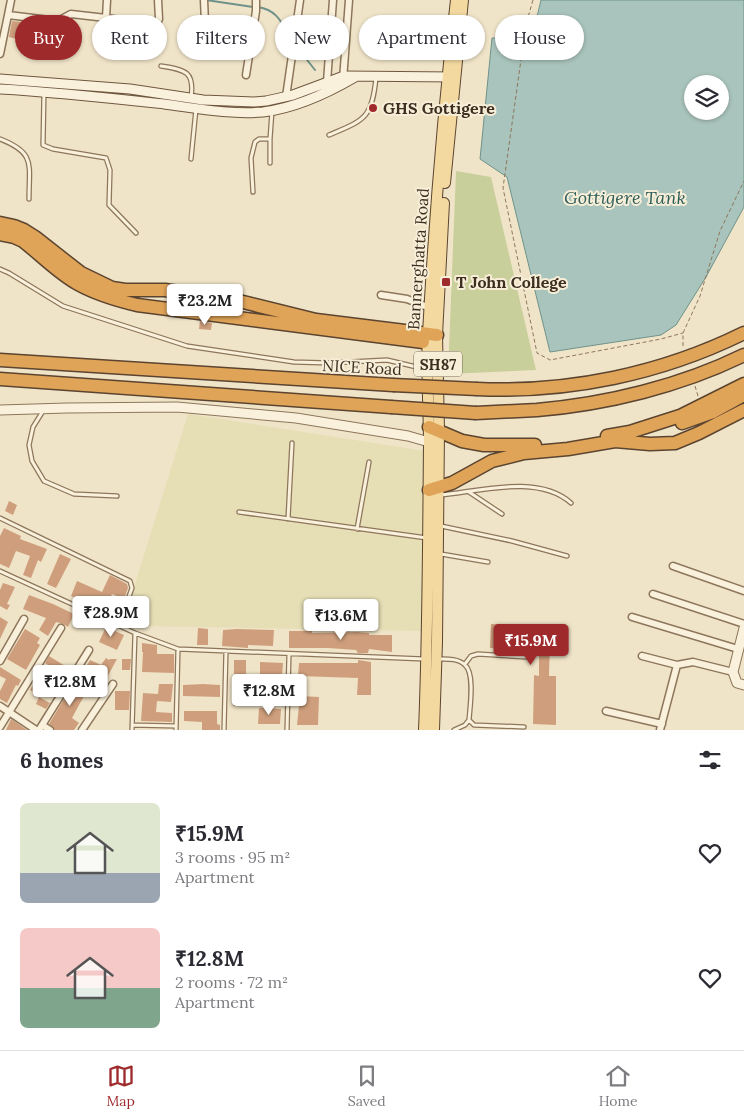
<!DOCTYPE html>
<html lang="en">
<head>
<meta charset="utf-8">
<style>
	:root { --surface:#fff; --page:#f2f2f3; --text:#2b2b33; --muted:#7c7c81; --line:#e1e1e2; --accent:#9e2a2b }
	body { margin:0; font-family:Lora,serif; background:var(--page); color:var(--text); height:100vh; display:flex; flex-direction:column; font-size:19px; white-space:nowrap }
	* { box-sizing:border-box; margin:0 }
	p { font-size:16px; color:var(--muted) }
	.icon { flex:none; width:28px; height:28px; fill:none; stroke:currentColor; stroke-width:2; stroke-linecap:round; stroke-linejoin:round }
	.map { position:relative; height:730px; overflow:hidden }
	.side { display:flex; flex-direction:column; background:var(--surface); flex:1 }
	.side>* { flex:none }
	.guide { position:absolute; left:15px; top:15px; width:715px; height:45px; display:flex; gap:10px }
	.fabs { position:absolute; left:684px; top:75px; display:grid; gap:10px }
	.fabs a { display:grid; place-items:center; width:45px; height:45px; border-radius:50%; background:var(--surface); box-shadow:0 1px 4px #0004; font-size:25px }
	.price { position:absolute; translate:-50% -42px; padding:0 11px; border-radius:5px; background:#fff; color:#222; font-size:16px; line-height:32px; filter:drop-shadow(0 1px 2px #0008) }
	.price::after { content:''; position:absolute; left:50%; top:30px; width:15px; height:11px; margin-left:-8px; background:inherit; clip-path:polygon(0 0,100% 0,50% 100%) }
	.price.selected { background:var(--accent); color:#fff }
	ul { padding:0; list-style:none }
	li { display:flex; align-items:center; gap:15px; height:125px; padding:0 20px }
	li span { display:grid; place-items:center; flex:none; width:140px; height:100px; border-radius:8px; color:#555 }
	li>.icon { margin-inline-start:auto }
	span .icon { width:60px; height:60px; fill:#fffc; stroke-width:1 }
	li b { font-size:21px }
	h2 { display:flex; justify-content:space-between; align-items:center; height:60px; padding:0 20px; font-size:21px }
	.tag { padding:0 18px; border-radius:22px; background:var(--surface); box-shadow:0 1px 4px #0004; font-size:18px; line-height:45px }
	.tag.selected { background:var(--accent); color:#fff }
	.dock { display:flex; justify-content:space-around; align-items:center; height:70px; border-top:1px solid var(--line); background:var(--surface); font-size:14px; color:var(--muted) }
	.dock a { display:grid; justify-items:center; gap:2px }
	.dock .selected { color:var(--accent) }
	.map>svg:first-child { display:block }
</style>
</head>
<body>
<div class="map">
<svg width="744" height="730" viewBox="0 0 744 730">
	<rect width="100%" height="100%" fill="#f0e4c8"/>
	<!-- farmland -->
	<path fill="#e6deb5" d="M188 414 425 451V631L140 626 125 616Z"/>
	<!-- green -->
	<path fill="#c9cf9b" d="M456 171 491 177 536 370 448 374Z"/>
	<!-- water -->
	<path fill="#a9c4bc" stroke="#6f938a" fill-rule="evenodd" d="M541 0H744V207L706 277 676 325 661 335 550 352 507 177 480 159 492 38H532ZM692 84H720V111H692Z"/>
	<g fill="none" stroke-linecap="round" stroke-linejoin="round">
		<!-- stream -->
		<path stroke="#6f938a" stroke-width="2" d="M206 0 253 7
			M258 7C278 10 282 24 292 40
			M296 46 315 70"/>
	</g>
	<!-- building -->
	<path fill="#cf9f7d" d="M12 21 33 23 28 42 9 37Z
		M43 24 61 27 56 50 38 45Z
		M200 321 212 323 211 330 199 329Z
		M9 501 17 505 13 515 5 511Z
		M4 528 21 536 20 539 47 549 41 562 38 560 31 578 23 575 30 556 16 551 9 568 0 564V536Z
		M60 554 71 559 56 588 47 584Z
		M110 575 127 584 128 588 124 599 112 594 107 606 120 612 117 619 71 596 77 581 102 592Z
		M3 583 15 587 7 604 10 605 7 610 0 606V590Z
		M29 595 53 604 74 614 68 627 63 624 56 622 48 636 39 630 46 618 23 609Z
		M0 617 8 622 0 639Z
		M491 624 531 625V628L541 629V640H550L549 676H556V725L533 724 534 675 539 676V649L490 648Z
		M106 627 124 635 117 650 99 642Z
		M198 628 208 629V645H197Z
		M25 629 40 638 37 643 40 645 26 670 7 659Z
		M236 629 274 630 273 646 248 645V648L222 646 223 630Z
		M289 631H312V633L357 632 369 633V635H392V652L369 649 368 653H358L356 650 328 648H289Z
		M142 643 157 645V654H174V673L142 672 143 652H142Z
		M49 656 70 669 66 676 45 663Z
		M106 658 109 660 110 659H117L105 681 108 683 104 689 95 684 102 672 87 665 90 660 101 665Z
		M122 659H131L130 670H122Z
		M234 660H246V676L258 677 256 706H233L236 674H234Z
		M358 660 371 662V695H357L358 678 298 676 299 663H358Z
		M260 662 283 663 282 676 260 675Z
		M0 667 21 680 18 686 16 685 7 703 0 699V691L6 679 0 676Z
		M42 677 57 684 53 691 48 689 43 697 30 690 33 685 37 687Z
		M81 677 91 683 72 718 79 723 74 730H55L49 724 73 684 76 686Z
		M159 684H173L171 702 157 701 156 712 172 713V722L141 721 143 693 158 694Z
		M203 684 220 685V697L183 696V685Z
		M115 691H130L129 710H115Z
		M300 696 319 697 318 725H297Z
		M39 697 50 703 46 709 36 704Z
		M259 708 281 709 280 724H258Z
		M184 711H217V724L220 725V730H202V722L184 721Z
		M11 719 27 730H6Z"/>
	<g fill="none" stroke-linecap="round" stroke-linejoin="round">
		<defs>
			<path id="service" d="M161 66C185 70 195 71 191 98
				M44 92 43 145 53 149 106 158 110 170 109 205 136 233
				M329 135C364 120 372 119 376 78
				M0 139C36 153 29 164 29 199
				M191 159 196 109
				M270 163V139
				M253 192 251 158 255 142 259 139H270L272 111
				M0 269 9 273 63 306 187 346 294 362 329 363 387 360 425 369
				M43 411 33 427 29 445 32 461 44 481 74 494 117 496
				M469 492 502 514
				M441 495C480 491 539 474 571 503
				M239 512 427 538
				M0 518 130 581 132 588 119 625
				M288 519 292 443
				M441 526 512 541 567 556
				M357 529 369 462
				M441 554 488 562
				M0 571 135 633 178 649 424 659
				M438 659C446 659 458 658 465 665 475 673 470 707 469 720L465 725 454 730
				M465 664 471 656 478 654 526 657
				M469 720 474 725 524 727
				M132 725 176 726
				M132 730 135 633
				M176 730 178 649
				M224 730 226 651
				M287 730 289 654"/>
			<path id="minor" d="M11 0 8 15 58 21 71 14 106 18 153 25 157 23 159 19 158 0
				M204 0 205 23
				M106 18 107 0
				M0 54 8 15
				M246 75 256 11V0
				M343 80 349 0
				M327 82 333 0
				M286 97 300 0
				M381 295 407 299 430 308
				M673 566 744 591
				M653 594 744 624
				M632 617 738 649
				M642 656 677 665 693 662 733 672
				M0 661 24 619
				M0 706 36 730
				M606 711 662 724
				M42 725 50 730
				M0 727 61 628
				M39 730 89 650
				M82 730 113 684
				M660 730 677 665"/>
			<path id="tertiary" d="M0 410 67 408 177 407 296 418 408 436 429 442
				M744 628 733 672 737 683 744 685"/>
			<path id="secondary" d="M0 79 130 89 203 100 254 102 266 101 293 95 344 76 454 77
				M0 89C55 92 109 98 164 104 195 108 231 115 263 112 296 108 326 94 355 77"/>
			<path id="primary" d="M445 183 463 0
				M424 730C428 635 428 539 429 444 429 407 426 371 428 334 434 223 443 111 456 0
				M434 730 437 642 439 430 437 335 444 203"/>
			<path id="motorway" d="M0 223 14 226 24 230 35 237 81 273 112 288 125 290H165L239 301 316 320 437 335
				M0 234 14 237 23 241C41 255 58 273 78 284 96 294 116 300 137 305L423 342
				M0 360 393 385
				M0 379 391 407
				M477 389C569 393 661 374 744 333
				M476 413C497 412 517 411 537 410 607 404 681 386 744 355
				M682 423 713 412 744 395
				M429 427 462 441 484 445H535
				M607 436 630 432 680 416 744 384
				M429 490 452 483 492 461 524 453 568 449 615 441 650 444 675 443 699 433 744 410"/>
		</defs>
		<!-- service casing -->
		<use href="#service" stroke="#8d765c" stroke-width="5.5"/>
		<!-- minor casing -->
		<use href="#minor" stroke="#8d765c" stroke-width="9"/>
		<!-- tertiary casing -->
		<use href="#tertiary" stroke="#8d765c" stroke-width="11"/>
		<!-- secondary casing -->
		<use href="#secondary" stroke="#6f573f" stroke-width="11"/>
		<!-- primary casing -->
		<use href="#primary" stroke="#5b4430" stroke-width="12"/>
		<!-- motorway casing -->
		<use href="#motorway" stroke="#5b4430" stroke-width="15"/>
		<!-- path -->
		<path stroke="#8d765c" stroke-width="1" stroke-dasharray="4 2.5" stroke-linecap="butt" d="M533 0 526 24 503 188 537 353 550 360 661 339 683 333
			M683 346V333L700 296 720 231 744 181
			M695 386 698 396"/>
		<!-- service -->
		<use href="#service" stroke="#faf1dc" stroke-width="3"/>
		<!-- minor -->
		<use href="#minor" stroke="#faf1dc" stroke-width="6"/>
		<!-- tertiary -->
		<use href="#tertiary" stroke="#faf1dc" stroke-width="9"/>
		<!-- secondary -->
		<use href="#secondary" stroke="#faf1dc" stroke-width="9"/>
		<!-- primary -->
		<use href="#primary" stroke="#f3d9a0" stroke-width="10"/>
		<!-- motorway -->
		<use href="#motorway" stroke="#e0a458" stroke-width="12"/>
		<defs>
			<path id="motorway-bridge" d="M393 385 477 389
				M391 407 476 413"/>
		</defs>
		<!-- motorway-bridge casing -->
		<use href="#motorway-bridge" stroke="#5b4430" stroke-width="15" stroke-linecap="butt"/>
		<!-- motorway-bridge -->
		<use href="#motorway-bridge" stroke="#e0a458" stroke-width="12"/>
	</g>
	<!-- markers -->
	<g fill="#9e2a2b" stroke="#f7eed8" stroke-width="2">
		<circle cx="373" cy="108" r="5"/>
		<rect x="441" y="277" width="10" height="10" rx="2.5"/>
	</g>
	<g text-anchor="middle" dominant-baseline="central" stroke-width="4" stroke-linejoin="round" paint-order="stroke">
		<!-- shield labels -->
		<rect fill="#f7eed8" stroke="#756857" stroke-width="1" x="414" y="351.5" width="48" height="25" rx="4"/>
		<g font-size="15" font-weight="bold" fill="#3d2e20">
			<text x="438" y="364">SH87</text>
		</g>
		<!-- poi labels -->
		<g font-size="16" font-weight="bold" fill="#3d2e20" stroke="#f7eed8" text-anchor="start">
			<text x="383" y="108">GHS Gottigere</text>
			<text x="456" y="282">T John College</text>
		</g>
		<!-- street labels -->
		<g font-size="16" fill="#3d2e20" stroke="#f7eed8">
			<text transform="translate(418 259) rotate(-86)">Bannerghatta Road</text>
			<text transform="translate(362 367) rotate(3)">NICE Road</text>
		</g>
		<!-- water labels -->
		<g font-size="18" font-style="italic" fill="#2f5d5a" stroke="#f7eed8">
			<text x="625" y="197">Gottigere Tank</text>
		</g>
	</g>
</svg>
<div class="fabs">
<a><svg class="icon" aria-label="layers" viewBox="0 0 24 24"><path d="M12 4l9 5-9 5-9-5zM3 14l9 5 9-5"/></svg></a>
</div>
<b class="price" style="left:205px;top:326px">₹23.2M</b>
<b class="price" style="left:111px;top:638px">₹28.9M</b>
<b class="price" style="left:341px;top:641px">₹13.6M</b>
<b class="price selected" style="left:531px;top:666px">₹15.9M</b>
<b class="price" style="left:70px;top:707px">₹12.8M</b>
<b class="price" style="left:269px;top:716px">₹12.8M</b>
<div class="guide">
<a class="tag selected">Buy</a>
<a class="tag">Rent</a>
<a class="tag">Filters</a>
<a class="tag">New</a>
<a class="tag">Apartment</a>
<a class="tag">House</a>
</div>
</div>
<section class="side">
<h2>6 homes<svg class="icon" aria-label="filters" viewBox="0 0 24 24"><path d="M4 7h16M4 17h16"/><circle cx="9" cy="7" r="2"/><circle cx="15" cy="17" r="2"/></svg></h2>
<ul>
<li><span style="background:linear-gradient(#dfe7d0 70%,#9aa5b1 0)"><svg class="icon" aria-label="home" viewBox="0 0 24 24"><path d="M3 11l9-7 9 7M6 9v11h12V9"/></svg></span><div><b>₹15.9M</b><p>3 rooms · 95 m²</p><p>Apartment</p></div><svg class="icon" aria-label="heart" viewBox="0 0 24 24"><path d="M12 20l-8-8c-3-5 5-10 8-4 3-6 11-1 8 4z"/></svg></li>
<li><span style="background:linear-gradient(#f6c9c9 60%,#7fa58c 0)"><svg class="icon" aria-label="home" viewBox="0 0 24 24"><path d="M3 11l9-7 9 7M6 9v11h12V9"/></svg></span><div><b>₹12.8M</b><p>2 rooms · 72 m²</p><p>Apartment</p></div><svg class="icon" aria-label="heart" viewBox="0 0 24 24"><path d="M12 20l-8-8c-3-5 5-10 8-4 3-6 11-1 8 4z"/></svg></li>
</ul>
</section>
<nav class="dock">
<a class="selected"><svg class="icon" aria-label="map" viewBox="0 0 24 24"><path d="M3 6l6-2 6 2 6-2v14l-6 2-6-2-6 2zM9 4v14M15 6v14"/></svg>Map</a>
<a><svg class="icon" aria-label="saved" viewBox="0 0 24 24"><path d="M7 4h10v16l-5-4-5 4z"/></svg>Saved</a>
<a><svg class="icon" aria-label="home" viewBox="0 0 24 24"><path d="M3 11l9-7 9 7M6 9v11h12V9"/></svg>Home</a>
</nav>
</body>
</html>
